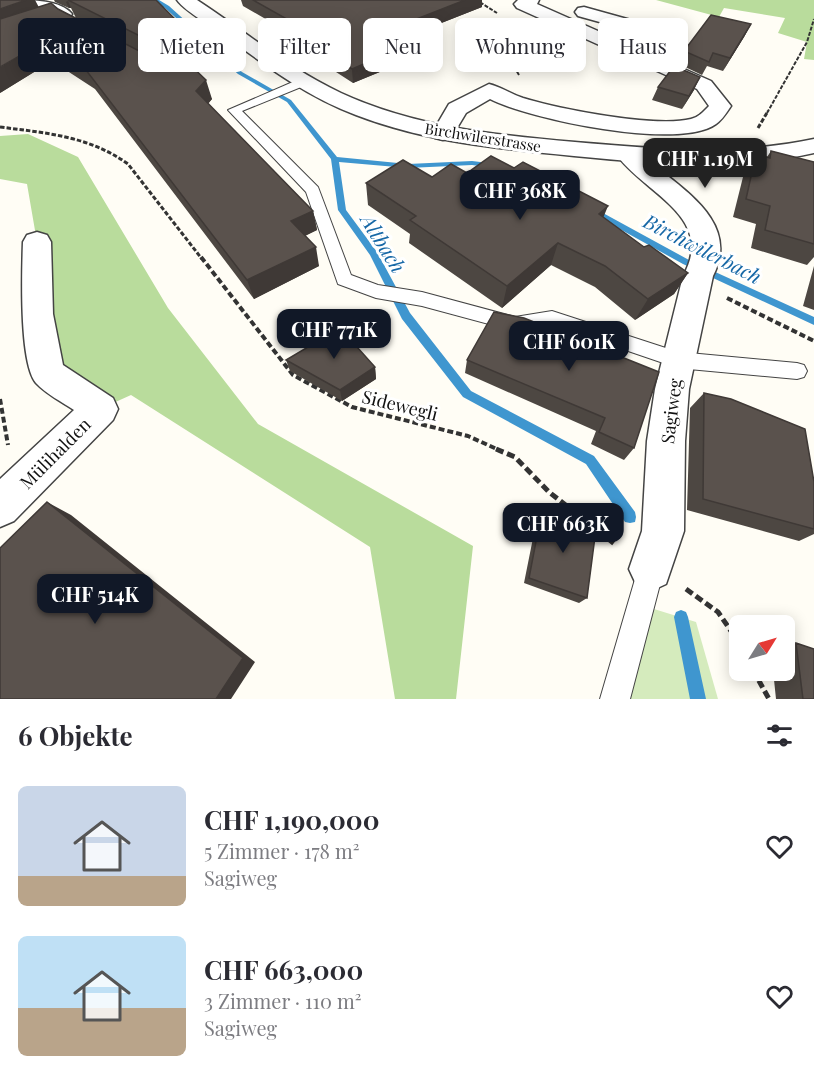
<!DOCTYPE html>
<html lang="de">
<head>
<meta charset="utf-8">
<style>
	:root { --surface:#fff; --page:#f7f7f7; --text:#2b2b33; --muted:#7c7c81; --accent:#111827 }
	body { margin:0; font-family:"Playfair Display",serif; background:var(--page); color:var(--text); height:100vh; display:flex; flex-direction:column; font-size:22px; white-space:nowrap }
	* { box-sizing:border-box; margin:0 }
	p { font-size:20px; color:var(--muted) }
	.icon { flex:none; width:33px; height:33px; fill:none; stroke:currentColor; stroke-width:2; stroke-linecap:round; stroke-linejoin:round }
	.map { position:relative; height:699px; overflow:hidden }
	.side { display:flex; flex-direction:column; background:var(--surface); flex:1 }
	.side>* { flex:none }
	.top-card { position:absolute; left:18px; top:18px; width:778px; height:54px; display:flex; gap:12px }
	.needle { width:39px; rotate:53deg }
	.controls { position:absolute; left:729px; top:615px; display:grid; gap:12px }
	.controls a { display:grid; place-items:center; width:66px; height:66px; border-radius:9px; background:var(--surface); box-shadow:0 3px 15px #0003; font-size:30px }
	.price { position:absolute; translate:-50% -51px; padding:0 14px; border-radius:12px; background:var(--accent); color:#fff; font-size:20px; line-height:39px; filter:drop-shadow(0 2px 3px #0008) }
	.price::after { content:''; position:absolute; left:50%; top:36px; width:18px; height:14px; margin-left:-9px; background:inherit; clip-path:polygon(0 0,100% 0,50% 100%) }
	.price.selected { background:#222; color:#fff }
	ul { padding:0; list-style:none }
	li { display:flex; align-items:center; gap:18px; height:150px; padding:0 18px }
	li span { display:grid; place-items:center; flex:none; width:168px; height:120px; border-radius:9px; color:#555 }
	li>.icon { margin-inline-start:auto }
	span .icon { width:72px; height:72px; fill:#fffc; stroke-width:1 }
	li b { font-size:26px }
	h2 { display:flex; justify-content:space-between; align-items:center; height:72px; padding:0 18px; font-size:26px }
	.chip { padding:0 21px; border-radius:9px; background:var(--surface); box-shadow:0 3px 15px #0003; font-size:21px; line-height:54px }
	.chip.selected { background:var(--accent); color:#fff }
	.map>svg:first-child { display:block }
</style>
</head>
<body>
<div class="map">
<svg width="814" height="699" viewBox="0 0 814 699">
	<rect width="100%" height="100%" fill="#fffdf5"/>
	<!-- green -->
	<path fill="#d5ebbd" d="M641 605 696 622 718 699H615Z"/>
	<!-- forest -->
	<path fill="#b9dc9c" d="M656 0H814V60L804 59 807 42 778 33 785 18 724 8 719 17Z
		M28 134 78 157 168 308 258 424 473 546 456 699H395L370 547 131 395 100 409 48 373 37 242 27 184 0 179V136Z"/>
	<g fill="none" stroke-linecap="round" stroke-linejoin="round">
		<!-- stream -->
		<path fill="#3f96cf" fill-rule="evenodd" d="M152 0H159L169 6 242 72 291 100 337 157 408 164 472 161 497 164V168H494L472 165 408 168 339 162 346 210 377 252 410 313 471 391 594 456 635 512 636 517 635 522 630 523 625 522 586 464 463 397 402 319 370 255 338 210 331 159 287 102 238 74 165 8Z
			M592 207 689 260 814 317V325L683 264 589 212 588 210Z
			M681 610 686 612 688 617 706 699H690L674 617 676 612Z"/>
		<defs>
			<path id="service" d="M302 78 308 82 306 85 242 111 318 187 351 275 378 285 422 292 515 317 552 311 678 352 797 363 804 365 807 371 804 377 797 379 678 368 552 325 515 331 422 306 376 298 338 284 306 192 228 110Z
				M651 556 660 560 664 569 630 699H600L638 569 642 560Z"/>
			<path id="minor" d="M15 0C32 0 61 0 72 14L69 18 63 19 33 10 0 12V2Z
				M518 0H539L537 4 711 81 731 106C727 112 722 120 716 124 679 151 529 119 490 99L466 113 451 138 443 140 435 138 432 133 449 104 489 84C501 87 511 94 523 98 559 109 655 128 691 119 699 117 703 112 709 106L697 89 517 8 514 4Z
				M584 7 656 27 659 31 656 35 650 36 578 16 575 12 578 8Z
				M628 147 636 149C669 183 744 216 713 276L689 389 685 441 684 531 666 584 651 591 636 584 629 569 642 531 647 441 655 389 683 276C717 216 643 193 616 154L620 149Z
				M37 232 47 235 51 242 53 314 63 365 113 398 118 409 113 420 14 521 0 527V479L74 410C62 402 46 394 36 383 19 363 22 270 23 242L27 235Z"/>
			<path id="tertiary" d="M177 0H197C245 31 289 69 341 93 415 127 495 135 575 142 656 149 734 156 814 139V153C734 171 655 164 574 156 500 149 426 142 356 115 310 98 270 69 231 40 218 30 185 12 177 0Z"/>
		</defs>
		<!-- service casing -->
		<use href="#service" stroke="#444" stroke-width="2"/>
		<!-- minor casing -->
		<use href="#minor" stroke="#444" stroke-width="3"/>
		<!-- tertiary casing -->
		<use href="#tertiary" stroke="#444" stroke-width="3"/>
		<!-- path-far3 -->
		<path stroke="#333" stroke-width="2" stroke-dasharray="4 1.5" stroke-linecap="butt" d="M481 0 478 1 497 13
			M519 75 504 50 539 42
			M767 113 807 42 814 19"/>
		<!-- path-far2 -->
		<path stroke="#333" stroke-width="3" stroke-dasharray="4.5 2" stroke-linecap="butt" d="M0 127C46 133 89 136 128 164L202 259
			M758 128 768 111"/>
		<!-- path-far1 -->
		<path stroke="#333" stroke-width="4" stroke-dasharray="6 3" stroke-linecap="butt" d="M201 257 293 375 352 407 468 436 499 450
			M727 298 814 341
			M0 399 8 445"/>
		<!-- path -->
		<path stroke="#333" stroke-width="5" stroke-dasharray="8 4" stroke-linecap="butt" d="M496 449 515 457 549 492 616 545
			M686 589 718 612 740 644
			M753 670 769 699"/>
		<!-- service -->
		<use href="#service" fill="#fff" fill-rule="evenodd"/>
		<!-- minor -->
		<use href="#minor" fill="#fff" fill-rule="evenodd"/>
		<!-- tertiary -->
		<use href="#tertiary" fill="#fff" fill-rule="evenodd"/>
	</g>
	<!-- wall -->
	<path fill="#4d4742" d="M54 0H156L189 46 175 50 212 99 208 104 313 211 317 230 305 236 319 266 254 299 95 89 52 61 0 93 38 7 58 9 146 54 76 18 71 8H69L55 2Z
		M241 0H482V7L393 42 404 47V62L353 83 302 50 300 39 243 6Z
		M751 24 744 37 723 71 707 66 702 75 679 64 684 51Z
		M658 87 694 90 682 109 652 100Z
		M771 151 814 162V257L807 265 751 248 756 224 733 217 744 173 756 154 767 157Z
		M467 173 603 218 644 247 688 273 674 294 635 320 595 287 551 265 502 308 409 243 410 234 368 205 366 183 432 177Z
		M814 266V310L803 306Z
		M524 318 634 448 624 460 591 444 596 431 465 373 467 360Z
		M286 360 375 367 376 379 342 401 290 371Z
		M704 393 814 482V534L799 541 687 510 690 408Z
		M542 510 587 598 579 603 524 583 537 518Z
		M796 643 814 699H776L773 670H784V645Z"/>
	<!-- shaded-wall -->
	<path fill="#3f3936" d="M26 0H35L43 15 0 31V9Z
		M465 0H482V7L378 48V34Z
		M68 1 71 8H69L66 2Z
		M751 24 744 37 723 71 730 58Z
		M183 27 189 46 165 52 158 34Z
		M42 43 52 61 0 93V67Z
		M404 47V62L353 83 352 69Z
		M700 77 694 90 682 109 689 96Z
		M206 80 212 99 202 110 196 91Z
		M608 206 599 228V214Z
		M313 211 317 230 296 240 291 221Z
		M558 243 551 265 502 308 507 286Z
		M316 247 319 266 254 299 247 280Z
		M688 273 674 294 635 320 648 299Z
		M375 367 376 379 342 401 340 390Z
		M47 502 71 515 255 662 231 699H216Z"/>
	<!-- building -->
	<path fill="#5a524d" stroke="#3f3936" stroke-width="1.5" d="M0 0H26L0 9Z
		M68 0H156L183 27 158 34 206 80 196 91 313 211 291 221 316 247 247 280 86 70 42 43 0 67V19L51 3 58 9 145 54H156V44Z
		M253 0H465L378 34 404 47 352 69 299 36 310 32Z
		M711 15 751 24 730 58 713 53 709 62 684 51Z
		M674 66 700 77 689 96 658 87Z
		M771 151 814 162V244L765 230 770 206 746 199 756 154 770 158Z
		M491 156 514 168 523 162 608 206 599 214 644 247 649 245 688 273 648 299 605 266 558 243 507 286 410 220 416 216 366 183 403 160 432 177 451 164 467 173Z
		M494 312 524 318 659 372 634 448 599 432 605 418 467 360Z
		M340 328 375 367 340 390 286 360Z
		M704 393 731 399 805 429 814 482V529L703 499Z
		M47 502 243 658 216 699H0V548Z
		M542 510 596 529 587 598 529 578Z
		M796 643 814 649V699H803Z"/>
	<g text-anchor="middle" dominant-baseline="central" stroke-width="6" stroke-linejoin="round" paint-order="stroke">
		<!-- far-street labels -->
		<g font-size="15" fill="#111" stroke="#fff">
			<text transform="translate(483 137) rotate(9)">Birchwilerstrasse</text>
		</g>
		<!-- street labels -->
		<g font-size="18" fill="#111" stroke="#fff">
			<text transform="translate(400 405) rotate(14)">Sidewegli</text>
			<text transform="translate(671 411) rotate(-83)">Sagiweg</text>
			<text transform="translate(55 453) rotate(-45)">Mülihalden</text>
		</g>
		<!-- water labels -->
		<g font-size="20" font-style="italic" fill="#1768a6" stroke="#fff">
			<text transform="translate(384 243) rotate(58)">Altbach</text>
			<text transform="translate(703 248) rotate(27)">Birchwilerbach</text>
		</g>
	</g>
</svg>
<div class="controls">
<a><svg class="needle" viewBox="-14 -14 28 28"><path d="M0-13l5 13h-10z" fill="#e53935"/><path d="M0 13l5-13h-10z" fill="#7c7c81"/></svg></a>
</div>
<b class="price selected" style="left:705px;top:189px">CHF 1.19M</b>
<b class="price" style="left:520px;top:221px">CHF 368K</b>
<b class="price" style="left:334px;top:360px">CHF 771K</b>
<b class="price" style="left:569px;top:372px">CHF 601K</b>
<b class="price" style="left:563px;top:554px">CHF 663K</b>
<b class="price" style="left:95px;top:625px">CHF 514K</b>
<div class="top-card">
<a class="chip selected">Kaufen</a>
<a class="chip">Mieten</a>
<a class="chip">Filter</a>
<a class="chip">Neu</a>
<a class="chip">Wohnung</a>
<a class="chip">Haus</a>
</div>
</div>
<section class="side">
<h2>6 Objekte<svg class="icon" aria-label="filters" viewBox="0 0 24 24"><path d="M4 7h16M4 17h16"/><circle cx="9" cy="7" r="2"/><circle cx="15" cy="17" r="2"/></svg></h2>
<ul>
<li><span style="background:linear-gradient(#c9d6e8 75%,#b9a48a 0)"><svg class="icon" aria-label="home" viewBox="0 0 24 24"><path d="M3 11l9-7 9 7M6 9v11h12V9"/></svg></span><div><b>CHF 1,190,000</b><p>5 Zimmer · 178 m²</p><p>Sagiweg</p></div><svg class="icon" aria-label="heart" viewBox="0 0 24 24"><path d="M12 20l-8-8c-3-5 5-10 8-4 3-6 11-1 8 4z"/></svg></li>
<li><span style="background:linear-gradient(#bfe0f5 60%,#b9a48a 0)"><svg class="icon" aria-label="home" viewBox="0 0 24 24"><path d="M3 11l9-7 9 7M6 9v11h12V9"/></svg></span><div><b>CHF 663,000</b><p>3 Zimmer · 110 m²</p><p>Sagiweg</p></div><svg class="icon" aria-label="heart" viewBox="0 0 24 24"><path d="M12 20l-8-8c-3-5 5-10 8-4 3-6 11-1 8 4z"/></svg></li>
</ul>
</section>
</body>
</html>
